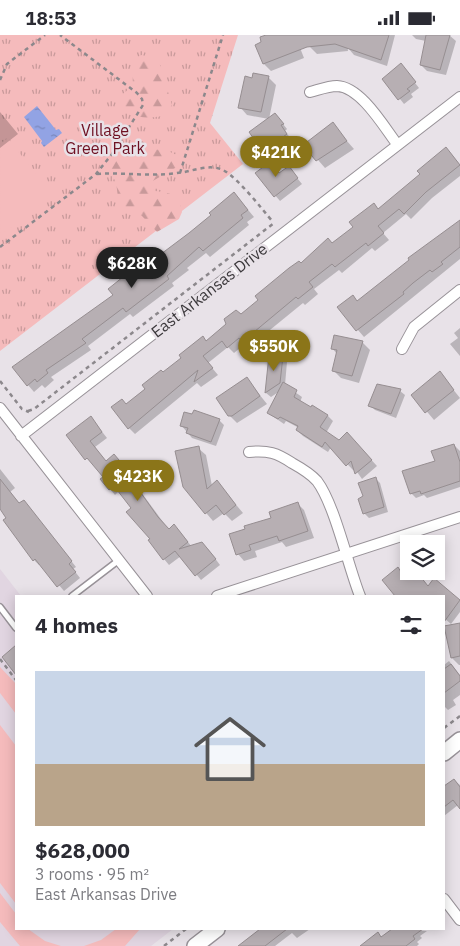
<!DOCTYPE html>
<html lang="en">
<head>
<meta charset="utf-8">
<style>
	:root { --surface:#fff; --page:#f7f7f7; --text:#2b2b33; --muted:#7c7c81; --accent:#8b7519 }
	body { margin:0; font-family:"IBM Plex Sans",sans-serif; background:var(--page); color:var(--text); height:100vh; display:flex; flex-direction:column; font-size:19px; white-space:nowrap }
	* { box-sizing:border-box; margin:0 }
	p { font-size:16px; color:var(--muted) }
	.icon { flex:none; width:28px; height:28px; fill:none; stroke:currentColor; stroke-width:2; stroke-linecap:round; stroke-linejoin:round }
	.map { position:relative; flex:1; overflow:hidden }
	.sheet { position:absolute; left:15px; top:560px; width:430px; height:335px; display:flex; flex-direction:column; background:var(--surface); border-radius:0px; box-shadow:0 2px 12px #0003 }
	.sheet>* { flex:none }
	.tools { position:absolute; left:400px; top:500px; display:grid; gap:10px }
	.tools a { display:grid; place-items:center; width:45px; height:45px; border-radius:0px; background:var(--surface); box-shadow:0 2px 12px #0003; font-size:25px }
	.price { position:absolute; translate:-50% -42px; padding:0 11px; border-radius:18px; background:var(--accent); color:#fff; font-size:16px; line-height:32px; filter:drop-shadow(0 1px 2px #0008) }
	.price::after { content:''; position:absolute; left:50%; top:30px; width:15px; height:11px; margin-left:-8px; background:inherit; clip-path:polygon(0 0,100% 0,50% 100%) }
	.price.selected { background:#222; color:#fff }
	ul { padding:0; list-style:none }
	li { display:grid; align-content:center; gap:10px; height:265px; padding:0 20px }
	li span { display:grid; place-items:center; height:155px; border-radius:0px; color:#555 }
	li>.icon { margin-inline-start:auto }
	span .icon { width:90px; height:90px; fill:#fffc; stroke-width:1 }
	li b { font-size:21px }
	h2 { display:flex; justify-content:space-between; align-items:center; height:60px; padding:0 20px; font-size:21px }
	.status { display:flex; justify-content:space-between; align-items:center; height:35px; padding:0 25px; background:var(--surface); direction:ltr }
	.status svg { height:14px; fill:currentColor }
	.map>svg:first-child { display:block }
</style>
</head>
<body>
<div class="status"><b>18:53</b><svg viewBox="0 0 49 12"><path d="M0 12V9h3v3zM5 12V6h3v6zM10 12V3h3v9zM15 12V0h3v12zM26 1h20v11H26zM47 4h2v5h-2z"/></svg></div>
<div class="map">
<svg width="460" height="911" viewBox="0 0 460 911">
	<defs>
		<pattern id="grass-tufts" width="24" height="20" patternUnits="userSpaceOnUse" patternTransform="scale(1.25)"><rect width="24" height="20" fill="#f5bbbc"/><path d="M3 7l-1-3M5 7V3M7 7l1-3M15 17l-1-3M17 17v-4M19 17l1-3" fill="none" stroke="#c8999a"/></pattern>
		<pattern id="forest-firs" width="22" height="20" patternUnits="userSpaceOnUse" patternTransform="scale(1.25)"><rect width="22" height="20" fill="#f5bbbc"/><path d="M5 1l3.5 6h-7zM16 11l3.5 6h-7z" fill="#c8999a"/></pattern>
		<pattern id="water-ripples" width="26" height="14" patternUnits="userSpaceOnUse" patternTransform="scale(1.25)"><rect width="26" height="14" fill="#92a3e4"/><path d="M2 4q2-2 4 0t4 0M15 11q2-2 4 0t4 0" fill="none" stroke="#7886ba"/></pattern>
	</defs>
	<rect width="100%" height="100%" fill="#e8e2e8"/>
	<!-- built -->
	<path fill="#e1d5e1" d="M0 534 21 561H16V894H173L151 911H0Z"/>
	<!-- grass -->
	<path fill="url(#grass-tufts)" d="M0 0H238L210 88 243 129 0 316Z"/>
	<!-- forest -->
	<path fill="url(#forest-firs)" d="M141 20 152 22 159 27 172 70 163 81C146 84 129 84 118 68L120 61 133 51 132 26Z
		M142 106 153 114 168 116 183 123 182 129 151 147 150 151 155 156C170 158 180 159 182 177L179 184 157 197 142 181 119 170 116 147 102 125 103 121 109 116 126 117 138 107Z"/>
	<!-- pitch -->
	<path fill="#f5bbbc" d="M8 103 52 160 1 200 0 109Z
		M0 632 16 649V679L0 658Z
		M0 690 16 711V869L0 848Z
		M0 858 16 879V894H28L45 906 61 911H20L0 887Z
		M116 894H140L125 911H84L101 905Z"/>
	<!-- water -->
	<path fill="url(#water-ripples)" d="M37 71 56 95 59 94 62 98 44 112 41 108 42 106 24 82Z"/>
	<!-- shadow -->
	<path fill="#0003" d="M269 0H295L304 23 271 36 264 29 256 10 263 8Z
		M308 0H346L348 16 317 19 309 11Z
		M352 0H395L387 31 354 20 348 13Z
		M412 0H449L456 6 446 40 427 36 421 30 426 6 416 4Z
		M405 35 419 53 411 59 413 62 404 69 384 44Z
		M268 42 276 50 269 84 247 80 240 72 253 44Z
		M0 77 18 99 0 113Z
		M275 79 287 94 285 96 291 104 274 117 266 108 262 111 257 106Z
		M332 89 354 114 325 133 305 110Z
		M451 119 460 130V141L432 163 411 184 406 179 383 198 389 205 375 216 372 213 342 238 339 235 314 254 318 259 305 270 303 268 249 312 246 308 234 318 228 312 208 328 218 340 201 352 197 348 135 399 129 393 126 370 163 339 241 281 301 230 355 192 373 169 379 175Z
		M293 138 302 149 280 166 257 139Z
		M234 158 254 182 247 187 249 190 210 222 206 218 187 233 189 235 172 248 174 251 133 282 130 279 88 311 91 315 51 342 54 345 45 353 42 350 34 357 28 350 114 260 153 227 212 181Z
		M460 187V224L364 302 339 273 358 267Z
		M460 293V321L450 309 458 303 454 298Z
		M362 307 370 315 359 348 341 343 334 336 337 319 332 313Z
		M270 321 282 322 287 327 285 350 302 362 300 367 328 381 333 386 326 398 339 406 353 405 377 431 362 444 355 434 353 435 331 412 328 417 303 401 297 395 299 393 286 386 284 389 268 378 280 356 271 362 266 358Z
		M440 338 460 363 434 385 413 360Z
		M247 344 267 369 237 388 229 380Z
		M400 356 405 360 396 383 375 375 370 370Z
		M219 385 224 390 216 411 192 403 181 390Z
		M96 389 107 403 95 412 106 427 120 426 144 455 141 457 169 495 180 497 192 512 208 514 220 530 201 545 181 521 169 530 164 524 150 505 152 504 133 474 119 456 115 460 110 454 104 442 68 400Z
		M454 410 460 416V452L427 463 424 460 416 463 411 458 436 426Z
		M198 413 206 420 212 451 217 447 243 478 232 486 224 478 213 486 184 452Z
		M0 434 15 453 10 457 20 469 29 472 76 532 73 534 80 543 64 556 41 529 39 530 34 525 0 472Z
		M375 443 380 448 388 477 369 483 364 478V462Z
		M298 469 304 475 314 503 286 512 282 507 255 516 257 522 244 526 238 519 273 484Z
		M409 536 428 552 434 545 460 566V577L451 589 444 583V561L416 559 397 561 384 545Z
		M460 589V630H459L452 623Z
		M449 626 460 640V660L453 665 456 670 448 675 444 671V630Z
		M454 745 460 750V772L458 770 444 781V753Z
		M262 894H310L297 903 292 898 275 911H240Z
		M394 894 427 896 420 901 422 903 417 907 419 909 417 911H362L382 903Z"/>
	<!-- building -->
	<path fill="#b7afb3" stroke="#968e91" d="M266 0H389L381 25 335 9 307 12 263 29 255 10 261 7 260 2Z
		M426 0H450L440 35 420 30Z
		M401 28 416 47 407 54 410 56 398 65 382 44Z
		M253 38 269 41 261 77 238 73 245 41 252 43Z
		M275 78 284 89 281 90 287 99 268 113 261 103 256 107 249 97Z
		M333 87 347 106 316 126 303 110Z
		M446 112 460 130 426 157 404 179 399 174 378 191 384 198 368 211 366 208 335 232 332 229 309 247 313 252 298 264 296 262 242 307 239 303 227 313 222 306 203 321 213 333 194 347 198 335 128 394 111 372 122 364 126 369 145 354 142 350 161 335 163 337 181 323 179 320 203 301 206 306 226 289 224 284 236 275 241 279 258 265 255 261 289 233 299 226 301 228 328 203 332 208 353 192 349 187 374 168 378 174 420 139 417 136Z
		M270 127 279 138 289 131 298 143 274 162 255 138Z
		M234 157 248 175 241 180 243 183 203 216 199 212 167 241 169 244 126 277 123 273 82 304 86 308 46 335 48 338 37 347 35 344 27 351 12 332 113 260 108 254 149 221 153 225 189 198 211 180 209 178Z
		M460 185V212L441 227 443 229 432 237 430 235 413 248 403 257 404 259 356 296 337 272 353 260 357 266 409 225 408 223Z
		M334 300 363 306 352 341 332 336 337 315 331 314Z
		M269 320 283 321 280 348 265 358Z
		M440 336 454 355 425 378 411 360Z
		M247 342 260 361 232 381H228L216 363Z
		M283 347 297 355 294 362 311 372 312 370 328 380 320 392 339 405 347 397 372 425 355 439 351 426 346 431 325 407 322 412 296 395 298 391 280 382 278 384 267 378Z
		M377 349 401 354 391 379 368 371Z
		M194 375 220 384 211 407 186 398 188 393 180 391 184 377 192 379Z
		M91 381 102 397 90 406 106 426 114 419 139 449 136 451 158 482 169 494 174 489 188 507 179 514 202 507 216 524 195 541 175 516 163 525 148 505 150 504 126 477 131 473 114 451 109 455 100 444 103 442 87 423 85 425 66 400Z
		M454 409 460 427V446L421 459 420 456 410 459 402 436 435 426 431 416Z
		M199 411 207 454 217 445 236 470 224 480 216 470 205 479 183 452 175 416Z
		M376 442 384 472 363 479 358 464 363 461 358 448Z
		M0 444 19 468 24 465 72 526 69 529 76 537 57 552 35 524 33 526 3 485 6 483 0 474Z
		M298 467 308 496 279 506 277 501 249 510 251 515 236 520 229 499 245 494 244 491 271 483 269 477Z
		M409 531V536H416L428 551 434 543 460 565 444 587V561H395L382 545 398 532 401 537Z
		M460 588V621L451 623 444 591Z
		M16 610V640L2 622Z
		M451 629 460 641V646L444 658V634Z
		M454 744 460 752V774L453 765 444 772V751Z
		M260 894H287L265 911H238Z
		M392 894H423L413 901 415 904 406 911H360L378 897 381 902Z"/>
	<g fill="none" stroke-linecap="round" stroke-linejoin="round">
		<defs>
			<path id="lane" d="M72 561 119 525
				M0 572 16 593"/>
			<path id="street" d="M310 57C318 55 328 51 337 51 361 52 384 92 397 109
				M402 314 414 292 460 255
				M0 373 147 561
				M21 401 460 62
				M249 417C268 415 277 418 292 428 301 433 310 438 317 446 335 470 348 531 360 561
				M217 561 460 482
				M444 864 460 885"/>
			<path id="secondary" d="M444 718 460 705
				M195 911 217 894"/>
		</defs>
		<!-- lane casing -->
		<use href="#lane" stroke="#989298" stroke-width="8"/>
		<!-- street casing -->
		<use href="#street" stroke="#989298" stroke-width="12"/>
		<!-- secondary casing -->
		<use href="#secondary" stroke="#989298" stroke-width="18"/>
		<!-- path -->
		<path stroke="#8c888c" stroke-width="2.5" stroke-dasharray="4 4" stroke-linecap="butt" d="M0 45 7 29 45 0
			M180 138 223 0
			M97 139C124 137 151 142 177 138 192 137 208 128 223 135 238 143 262 174 273 187
			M0 212 96 139 112 119 143 70 142 64 137 58 60 0
			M0 346 22 374 29 377
			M28 376 34 374 274 188
			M0 624 16 645
			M444 693 460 681
			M164 911 186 894"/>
		<!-- lane -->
		<use href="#lane" stroke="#fff" stroke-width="5"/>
		<!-- street -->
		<use href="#street" stroke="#fff" stroke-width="10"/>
		<!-- secondary -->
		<use href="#secondary" stroke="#fff" stroke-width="15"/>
	</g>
	<g text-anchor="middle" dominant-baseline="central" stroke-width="5" stroke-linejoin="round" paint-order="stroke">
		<!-- park labels -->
		<g font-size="16" fill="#6f1123" stroke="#e8e2e8">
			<text x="105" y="95">Village<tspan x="105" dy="18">Green Park</tspan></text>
		</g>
		<!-- street labels -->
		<g font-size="16" fill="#3c393c" stroke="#e8e2e8">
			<text transform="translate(209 255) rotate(-38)">East Arkansas Drive</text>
		</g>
	</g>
</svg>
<div class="tools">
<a><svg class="icon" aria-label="layers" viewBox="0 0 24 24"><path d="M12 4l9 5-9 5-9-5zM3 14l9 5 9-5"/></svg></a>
</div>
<b class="price" style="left:276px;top:143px">$421K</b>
<b class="price selected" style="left:132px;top:254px">$628K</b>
<b class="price" style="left:274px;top:337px">$550K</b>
<b class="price" style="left:138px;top:467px">$423K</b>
<section class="sheet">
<h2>4 homes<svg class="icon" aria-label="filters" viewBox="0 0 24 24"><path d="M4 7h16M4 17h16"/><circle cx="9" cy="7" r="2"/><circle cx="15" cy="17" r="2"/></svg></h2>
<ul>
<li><span style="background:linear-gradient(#c9d6e8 60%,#b9a48a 0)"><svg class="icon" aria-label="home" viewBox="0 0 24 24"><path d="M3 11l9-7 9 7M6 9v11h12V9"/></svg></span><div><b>$628,000</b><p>3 rooms · 95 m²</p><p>East Arkansas Drive</p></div></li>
</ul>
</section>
</div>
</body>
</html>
